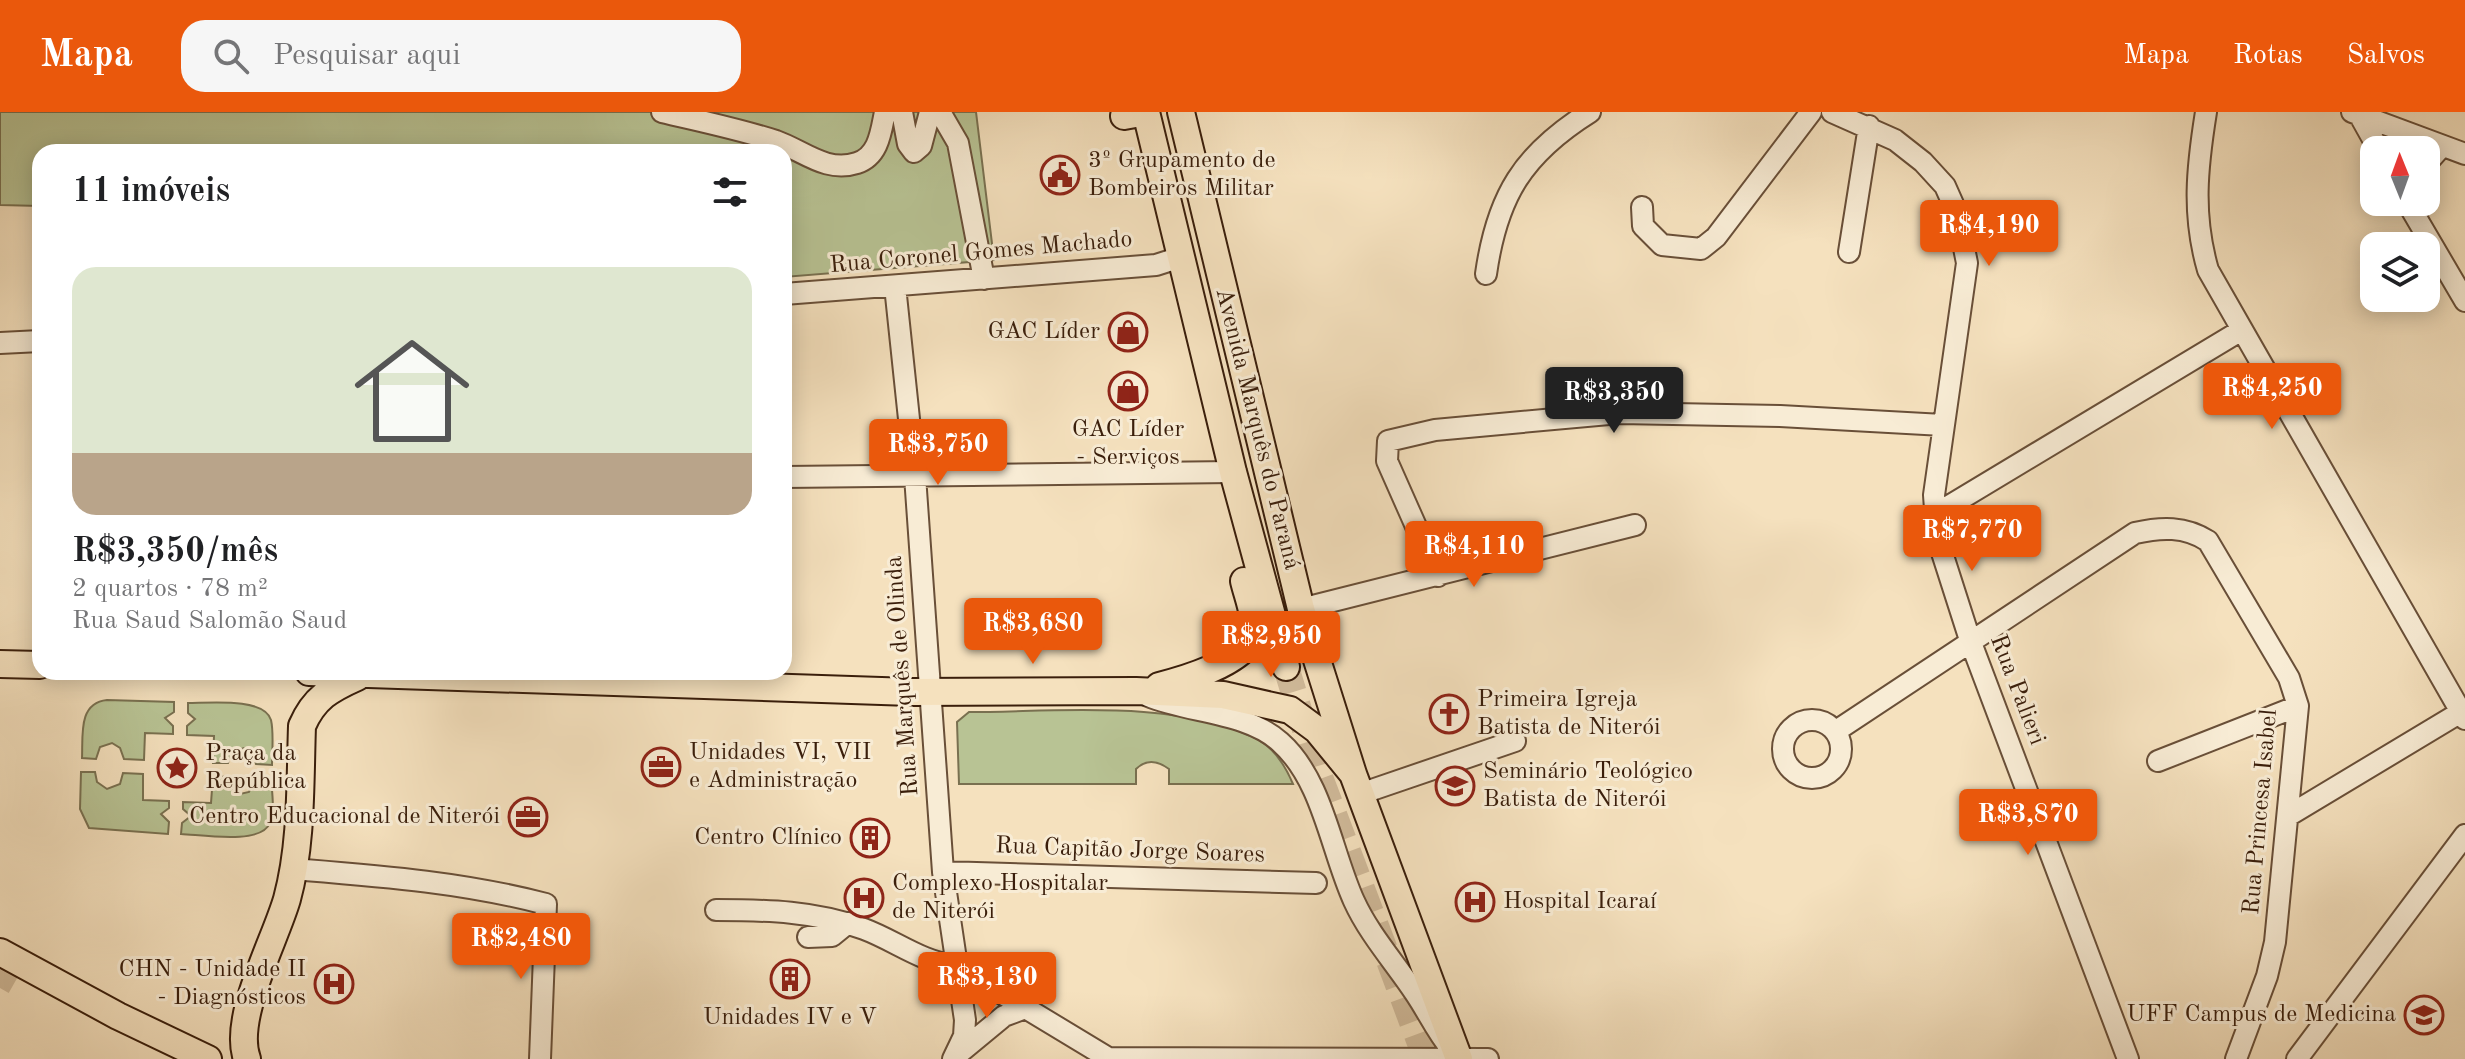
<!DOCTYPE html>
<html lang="pt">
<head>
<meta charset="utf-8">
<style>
	:root { --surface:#fff; --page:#f6f6f6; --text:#202124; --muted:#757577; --line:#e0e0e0; --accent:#ea580c }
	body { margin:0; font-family:"Old Standard TT",serif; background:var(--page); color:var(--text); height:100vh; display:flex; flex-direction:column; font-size:30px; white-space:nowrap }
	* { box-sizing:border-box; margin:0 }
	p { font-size:26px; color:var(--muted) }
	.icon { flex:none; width:44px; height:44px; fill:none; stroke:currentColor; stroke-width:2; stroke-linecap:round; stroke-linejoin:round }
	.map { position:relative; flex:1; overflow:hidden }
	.side { position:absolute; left:32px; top:32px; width:760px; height:536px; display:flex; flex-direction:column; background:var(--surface); border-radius:24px; box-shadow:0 4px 20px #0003 }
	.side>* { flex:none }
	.needle { width:52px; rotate:359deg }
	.buttons { position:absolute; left:2360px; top:24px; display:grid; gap:16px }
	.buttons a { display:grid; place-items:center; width:80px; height:80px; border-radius:16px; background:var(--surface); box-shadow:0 4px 20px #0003; font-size:40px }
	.price { position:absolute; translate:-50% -68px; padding:0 18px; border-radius:8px; background:var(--accent); color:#fff; font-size:26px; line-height:52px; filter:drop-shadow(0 2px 4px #0008) }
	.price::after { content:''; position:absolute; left:50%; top:48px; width:24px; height:18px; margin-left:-12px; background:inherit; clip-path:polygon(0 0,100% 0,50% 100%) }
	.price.active { background:#222; color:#fff }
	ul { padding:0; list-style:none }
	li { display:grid; align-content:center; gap:16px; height:424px; padding:0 40px }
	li+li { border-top:2px solid var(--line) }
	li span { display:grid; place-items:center; height:248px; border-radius:24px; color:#555 }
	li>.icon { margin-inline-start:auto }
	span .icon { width:144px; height:144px; fill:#fffc; stroke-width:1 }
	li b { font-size:34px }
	h2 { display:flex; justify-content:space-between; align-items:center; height:96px; padding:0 40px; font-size:34px }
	header { display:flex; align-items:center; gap:48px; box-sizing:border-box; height:112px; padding:0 40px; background:var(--accent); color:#fff }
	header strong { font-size:38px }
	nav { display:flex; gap:44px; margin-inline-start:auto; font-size:28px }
	.search { width:560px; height:72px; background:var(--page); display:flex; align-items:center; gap:20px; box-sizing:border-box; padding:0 28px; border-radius:24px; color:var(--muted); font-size:30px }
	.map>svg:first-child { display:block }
</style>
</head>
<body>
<header>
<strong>Mapa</strong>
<div class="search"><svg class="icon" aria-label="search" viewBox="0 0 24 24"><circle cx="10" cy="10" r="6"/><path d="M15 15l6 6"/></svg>Pesquisar aqui</div>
<nav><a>Mapa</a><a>Rotas</a><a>Salvos</a></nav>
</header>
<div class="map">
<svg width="2465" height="947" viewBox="0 0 2465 947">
	<rect width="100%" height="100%" fill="#f5e1be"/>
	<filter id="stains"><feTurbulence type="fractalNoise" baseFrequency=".0025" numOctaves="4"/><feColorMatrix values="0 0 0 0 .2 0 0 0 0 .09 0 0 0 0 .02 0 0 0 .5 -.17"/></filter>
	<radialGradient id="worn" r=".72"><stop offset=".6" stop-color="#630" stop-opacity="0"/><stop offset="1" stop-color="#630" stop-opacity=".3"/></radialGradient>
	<!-- green -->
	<path fill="#b8c394" stroke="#797050" stroke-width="2" d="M0 0H976L994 148 784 165V40H40V94L0 93Z
		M107 588 174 590V600L165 606 173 614V622L145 621 144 648 124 647 120 636 112 631 100 635 96 647 82 646C83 623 78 591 107 588Z
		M188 591C208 591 264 585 271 608 274 621 272 639 272 653L256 652 252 640 244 636 232 640 228 651H213L214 624 187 623V614L195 607 188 601Z
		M969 600C1057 600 1174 587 1255 626 1274 635 1285 653 1293 672H1169V657C1157 648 1146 647 1136 657V672H959L957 610Z
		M81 660H95L97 670 107 677 120 672 123 661 143 662V688L169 689V696L161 702 169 710 168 722 89 716 80 697Z
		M213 664 228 665 229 675 240 682 249 680 255 666 271 667C272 680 275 698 270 711 261 733 203 723 181 722L182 711 191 704 183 697V690L211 691Z"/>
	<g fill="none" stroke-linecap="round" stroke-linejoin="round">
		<!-- minor-tunnel -->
		<path stroke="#d0ba9a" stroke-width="20" stroke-dasharray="20 10" stroke-linecap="butt" d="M0 876 16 848"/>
		<!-- major-tunnel -->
		<path stroke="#d0ba9a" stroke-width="26" stroke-dasharray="26 13" stroke-linecap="butt" d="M1286 555 1317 657 1426 947"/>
		<defs>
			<path id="minor" d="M662 0C700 9 739 17 776 29 804 39 826 61 857 51 879 44 881 19 885 0
				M902 0 908 32 914 40 921 34 930 0
				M940 0 958 31 984 167
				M1832 0 1895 28 1923 50 1945 74 1957 101 1967 151 1934 383 1937 425 1970 528 2128 947
				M2206 0C2197 56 2192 103 2208 158L2465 607
				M2352 0 2465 42
				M2360 4 2379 38
				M2426 52 2442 34
				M2407 90 2465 189
				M1642 95 1643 114 1662 133 1701 137 1716 125 1811 0
				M1849 140 1869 14
				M1486 162C1497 84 1523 42 1590 0
				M895 174 915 364 943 760 965 908 964 924 953 947
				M784 182 1156 153 1181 145
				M0 231 40 229
				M784 365 1233 360
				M1934 403 2240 219
				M1438 464 1387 349 1388 329 1435 318 1620 301 1780 304 1943 313
				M1301 497 1635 413
				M1148 584C1189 601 1247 600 1280 630 1323 668 1331 739 1354 789 1369 822 1395 851 1415 881 1428 900 1436 919 1451 937
				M1783 637a29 29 0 1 1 58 0a29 29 0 1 1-58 0Z
				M1836 619 2135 421C2161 415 2185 414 2208 429L2289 566 2298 594 2275 830 2267 864 2236 947
				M2158 649 2298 594
				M1360 682 1515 629
				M2288 704 2461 600
				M293 757C379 764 462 770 546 792L540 947
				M943 760 1316 771
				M716 798C766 798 816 799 864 817 896 829 921 850 956 854L1110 947
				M808 825 832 824 848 811
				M958 942 1004 904 1028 895
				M1108 946 1488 947
				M2297 947 2465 723"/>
			<path id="major" d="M1181 0 1301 497 1353 662 1459 947
				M1124 4 1146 0 1233 360 1286 555
				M0 552 40 553
				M309 560 911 580 1136 579 1223 583 1290 598 1317 618 1353 662
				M1159 574C1183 568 1242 551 1252 525 1258 509 1248 486 1244 469
				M0 840 118 904 208 947
				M247 947C232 906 275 829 287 787 302 732 300 671 302 614 314 586 330 577 357 565"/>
		</defs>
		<!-- minor casing -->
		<use href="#minor" stroke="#694f38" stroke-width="24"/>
		<!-- major casing -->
		<use href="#major" stroke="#3a1e0b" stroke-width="30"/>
		<!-- minor -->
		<use href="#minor" stroke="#f8ecd5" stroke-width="20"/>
		<!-- major -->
		<use href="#major" stroke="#f5e1be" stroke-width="26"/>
	</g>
	<!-- icons -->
	<defs>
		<symbol id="civic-ring" viewBox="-11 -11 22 22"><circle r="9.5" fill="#f8ecd5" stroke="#8f2418" stroke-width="1.5"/><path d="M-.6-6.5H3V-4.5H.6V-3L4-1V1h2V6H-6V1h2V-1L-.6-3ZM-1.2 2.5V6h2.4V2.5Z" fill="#8f2418"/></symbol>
		<symbol id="shop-ring" viewBox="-11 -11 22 22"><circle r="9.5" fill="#f8ecd5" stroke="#8f2418" stroke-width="1.5"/><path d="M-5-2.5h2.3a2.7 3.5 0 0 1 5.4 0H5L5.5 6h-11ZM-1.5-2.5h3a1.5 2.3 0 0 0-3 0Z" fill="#8f2418"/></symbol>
		<symbol id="church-ring" viewBox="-11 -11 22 22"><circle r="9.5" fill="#f8ecd5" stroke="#8f2418" stroke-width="1.5"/><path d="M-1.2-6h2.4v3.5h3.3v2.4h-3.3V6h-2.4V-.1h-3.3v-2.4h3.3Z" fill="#8f2418"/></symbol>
		<symbol id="office-ring" viewBox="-11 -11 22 22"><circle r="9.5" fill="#f8ecd5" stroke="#8f2418" stroke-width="1.5"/><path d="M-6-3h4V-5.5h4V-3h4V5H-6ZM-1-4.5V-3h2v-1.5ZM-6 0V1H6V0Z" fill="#8f2418"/></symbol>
		<symbol id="sight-ring" viewBox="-11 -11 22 22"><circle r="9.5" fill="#f8ecd5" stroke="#8f2418" stroke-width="1.5"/><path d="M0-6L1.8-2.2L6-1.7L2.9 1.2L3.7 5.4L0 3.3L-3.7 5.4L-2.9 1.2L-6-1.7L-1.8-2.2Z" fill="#8f2418"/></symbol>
		<symbol id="university-ring" viewBox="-11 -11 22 22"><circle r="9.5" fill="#f8ecd5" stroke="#8f2418" stroke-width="1.5"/><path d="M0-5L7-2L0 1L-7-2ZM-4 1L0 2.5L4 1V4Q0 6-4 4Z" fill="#8f2418"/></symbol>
		<symbol id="building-ring" viewBox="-11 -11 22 22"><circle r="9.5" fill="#f8ecd5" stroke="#8f2418" stroke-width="1.5"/><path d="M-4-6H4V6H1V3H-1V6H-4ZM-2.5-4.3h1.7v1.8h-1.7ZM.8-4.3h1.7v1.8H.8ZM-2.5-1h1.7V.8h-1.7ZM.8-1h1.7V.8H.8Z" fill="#8f2418"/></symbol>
		<symbol id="hospital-ring" viewBox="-11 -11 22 22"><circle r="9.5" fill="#f8ecd5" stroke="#8f2418" stroke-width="1.5"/><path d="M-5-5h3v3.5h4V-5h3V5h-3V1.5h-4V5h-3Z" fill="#8f2418"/></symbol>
	</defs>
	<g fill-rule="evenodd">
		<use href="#civic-ring" x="1038" y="41" width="44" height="44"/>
		<use href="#shop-ring" x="1106" y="198" width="44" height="44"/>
		<use href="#shop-ring" x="1106" y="257" width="44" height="44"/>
		<use href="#church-ring" x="1427" y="580" width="44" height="44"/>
		<use href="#office-ring" x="639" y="633" width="44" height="44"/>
		<use href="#sight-ring" x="155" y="634" width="44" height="44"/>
		<use href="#university-ring" x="1433" y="652" width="44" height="44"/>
		<use href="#office-ring" x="506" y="683" width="44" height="44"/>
		<use href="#building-ring" x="848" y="704" width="44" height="44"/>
		<use href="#hospital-ring" x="842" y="764" width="44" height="44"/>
		<use href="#hospital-ring" x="1453" y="768" width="44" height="44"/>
		<use href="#building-ring" x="768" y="845" width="44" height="44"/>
		<use href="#hospital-ring" x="312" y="850" width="44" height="44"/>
		<use href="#university-ring" x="2402" y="881" width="44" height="44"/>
	</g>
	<g text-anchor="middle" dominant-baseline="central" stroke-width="6" stroke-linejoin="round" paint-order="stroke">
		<!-- poi labels -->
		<g font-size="24" fill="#3a1e0b" stroke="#f8ecd5" text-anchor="start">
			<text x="1088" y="49">3º Grupamento de<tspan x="1088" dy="28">Bombeiros Militar</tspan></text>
			<text x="1100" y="220" text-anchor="end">GAC Líder</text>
			<text x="1128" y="318" text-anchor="middle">GAC Líder<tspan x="1128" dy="28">- Serviços</tspan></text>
			<text x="1477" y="588">Primeira Igreja<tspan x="1477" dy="28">Batista de Niterói</tspan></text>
			<text x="689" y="641">Unidades VI, VII<tspan x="689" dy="28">e Administração</tspan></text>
			<text x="205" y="642">Praça da<tspan x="205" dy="28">República</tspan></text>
			<text x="1483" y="660">Seminário Teológico<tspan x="1483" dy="28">Batista de Niterói</tspan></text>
			<text x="500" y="705" text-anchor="end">Centro Educacional de Niterói</text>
			<text x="842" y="726" text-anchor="end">Centro Clínico</text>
			<text x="892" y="772">Complexo Hospitalar<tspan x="892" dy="28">de Niterói</tspan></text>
			<text x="1503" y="790">Hospital Icaraí</text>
			<text x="306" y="858" text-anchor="end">CHN - Unidade II<tspan x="306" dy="28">- Diagnósticos</tspan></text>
			<text x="2396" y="903" text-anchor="end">UFF Campus de Medicina</text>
			<text x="790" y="906" text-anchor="middle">Unidades IV e V</text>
		</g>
		<!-- street labels -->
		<g font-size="24" fill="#3a1e0b" stroke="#f8ecd5">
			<text transform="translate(981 141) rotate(-5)">Rua Coronel Gomes Machado</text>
			<text transform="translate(1257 317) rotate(76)">Avenida Marquês do Paraná</text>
			<text transform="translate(903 564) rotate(-94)">Rua Marquês de Olinda</text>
			<text transform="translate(2017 578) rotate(69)">Rua Palieri</text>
			<text transform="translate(2261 700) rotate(-85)">Rua Princesa Isabel</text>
			<text transform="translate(1130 739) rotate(2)">Rua Capitão Jorge Soares</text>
		</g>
	</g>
	<rect width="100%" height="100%" filter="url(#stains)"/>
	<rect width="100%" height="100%" fill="url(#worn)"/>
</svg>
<div class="buttons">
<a><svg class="needle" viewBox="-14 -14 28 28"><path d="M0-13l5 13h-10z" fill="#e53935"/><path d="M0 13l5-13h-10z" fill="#757577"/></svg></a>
<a><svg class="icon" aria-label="layers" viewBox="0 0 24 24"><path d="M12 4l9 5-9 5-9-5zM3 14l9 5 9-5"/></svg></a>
</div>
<b class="price" style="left:1989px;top:156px">R$4,190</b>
<b class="price" style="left:2272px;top:319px">R$4,250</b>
<b class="price active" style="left:1614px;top:323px">R$3,350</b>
<b class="price" style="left:938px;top:375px">R$3,750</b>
<b class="price" style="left:1972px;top:461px">R$7,770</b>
<b class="price" style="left:1474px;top:477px">R$4,110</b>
<b class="price" style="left:1033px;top:554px">R$3,680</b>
<b class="price" style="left:1271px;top:567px">R$2,950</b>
<b class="price" style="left:2028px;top:745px">R$3,870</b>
<b class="price" style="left:521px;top:869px">R$2,480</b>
<b class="price" style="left:987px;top:908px">R$3,130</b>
<section class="side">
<h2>11 imóveis<svg class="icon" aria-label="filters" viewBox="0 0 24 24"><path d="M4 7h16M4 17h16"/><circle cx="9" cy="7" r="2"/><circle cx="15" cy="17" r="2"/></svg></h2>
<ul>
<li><span style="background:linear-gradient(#dfe7d0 75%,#b9a48a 0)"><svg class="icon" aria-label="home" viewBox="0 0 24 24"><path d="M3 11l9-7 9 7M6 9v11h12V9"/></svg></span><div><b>R$3,350/mês</b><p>2 quartos · 78 m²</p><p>Rua Saud Salomão Saud</p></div></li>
</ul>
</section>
</div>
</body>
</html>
